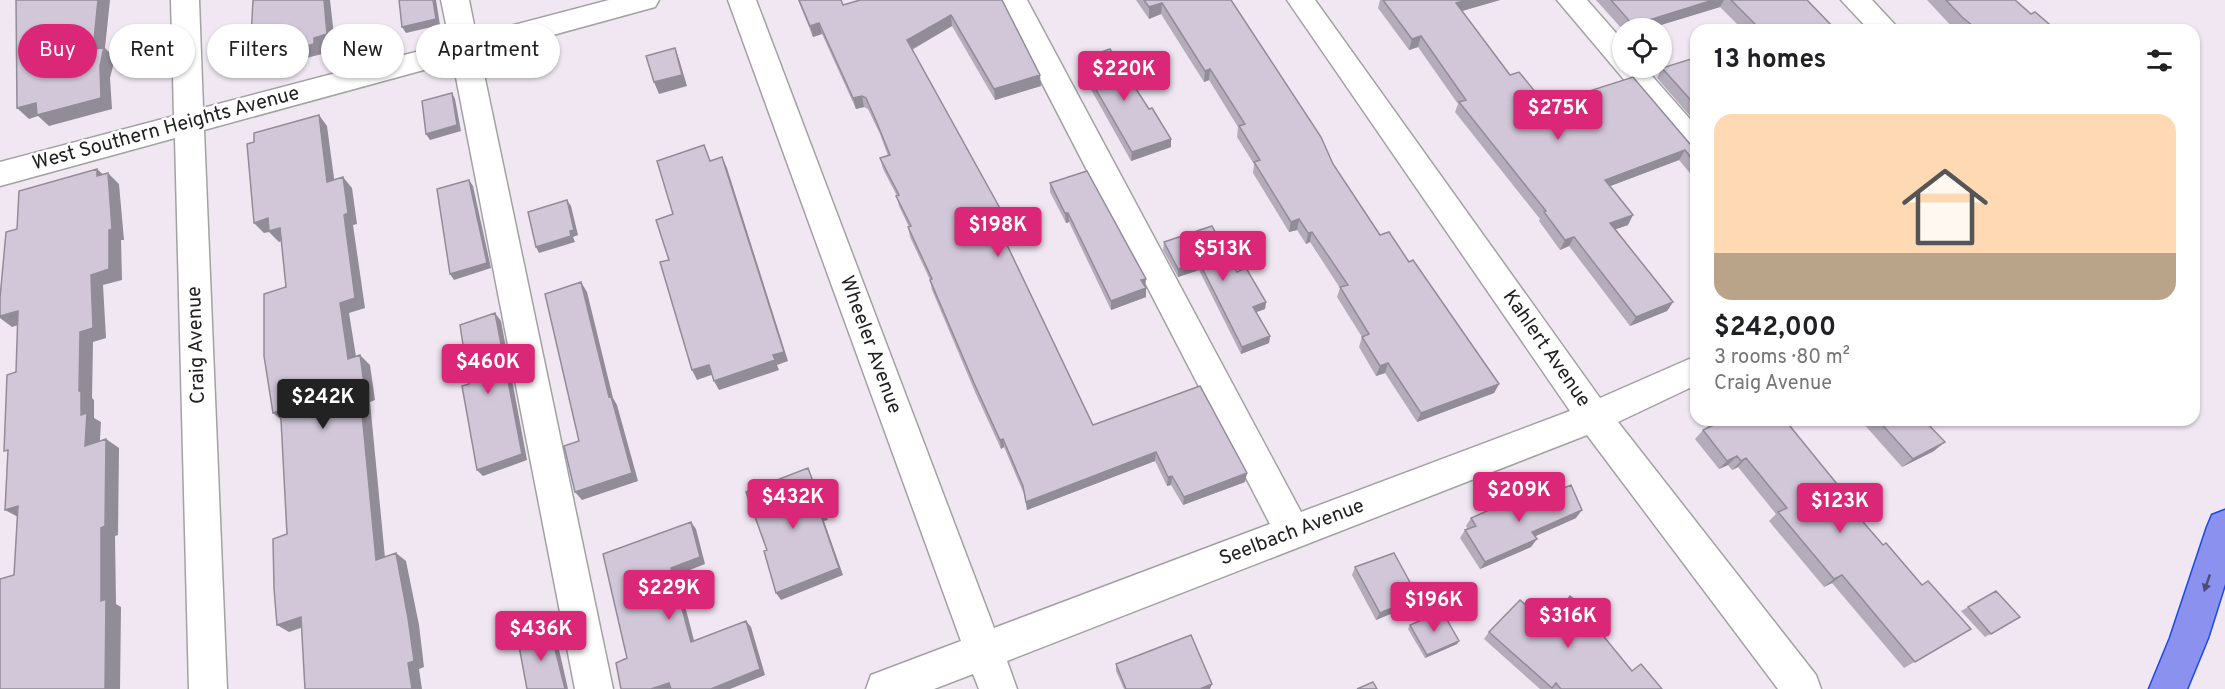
<!DOCTYPE html>
<html lang="en">
<head>
<meta charset="utf-8">
<style>
	:root { --surface:#fff; --page:#f6f6f6; --text:#202124; --muted:#757577; --line:#e0e0e0; --accent:#db2777 }
	body { margin:0; font-family:Overpass,sans-serif; background:var(--page); color:var(--text); height:100vh; display:flex; flex-direction:column; font-size:22px; white-space:nowrap }
	* { box-sizing:border-box; margin:0 }
	p { font-size:20px; color:var(--muted) }
	.icon { flex:none; width:33px; height:33px; fill:none; stroke:currentColor; stroke-width:2; stroke-linecap:round; stroke-linejoin:round }
	.map { position:relative; flex:1; overflow:hidden }
	.side { position:absolute; left:1690px; top:24px; width:510px; height:402px; display:flex; flex-direction:column; background:var(--surface); border-radius:18px; box-shadow:0 2px 4px #0004 }
	.side>* { flex:none }
	.top-card { position:absolute; left:18px; top:24px; width:570px; height:54px; display:flex; gap:12px }
	.controls { position:absolute; left:1612px; top:18px; display:grid; gap:12px }
	.controls a { display:grid; place-items:center; width:60px; height:60px; border-radius:50%; background:var(--surface); box-shadow:0 2px 4px #0004; font-size:30px }
	.price { position:absolute; translate:-50% -51px; padding:0 14px; border-radius:6px; background:var(--accent); color:#fff; font-size:20px; line-height:39px; filter:drop-shadow(0 2px 3px #0008) }
	.price::after { content:''; position:absolute; left:50%; top:36px; width:18px; height:14px; margin-left:-9px; background:inherit; clip-path:polygon(0 0,100% 0,50% 100%) }
	.price.active { background:#222; color:#fff }
	ul { padding:0; list-style:none }
	li { display:grid; align-content:center; gap:12px; height:318px; padding:0 24px }
	li+li { border-top:2px solid var(--line) }
	li span { display:grid; place-items:center; height:186px; border-radius:18px; color:#555 }
	li>.icon { margin-inline-start:auto }
	span .icon { width:108px; height:108px; fill:#fffc; stroke-width:1 }
	li b { font-size:26px }
	h2 { display:flex; justify-content:space-between; align-items:center; height:72px; padding:0 24px; font-size:26px }
	.pill { padding:0 21px; border-radius:27px; background:var(--surface); box-shadow:0 2px 4px #0004; font-size:21px; line-height:54px }
	.pill.active { background:var(--accent); color:#fff }
	.map>svg:first-child { display:block }
</style>
</head>
<body>
<div class="map">
<svg width="2225" height="689" viewBox="0 0 2225 689">
	<rect width="100%" height="100%" fill="#f0e7f2"/>
	<g fill="none" stroke-linecap="round" stroke-linejoin="round">
		<defs>
			<path id="minor" d="M171 0H199L203 108 450 43 441 0H469L476 35 609 0H659L655 7 480 55 613 689H575L453 62 204 130 227 689H189L175 138 0 186V162L174 116Z
				M728 0H756L994 628 1270 524 999 0H1027L1301 512 1570 411 1287 0H1315L1600 398 1696 356V385L1618 422 1816 675 1821 689H1778L1587 435 1007 661 1017 689H979L973 674 934 689H866L871 675 961 641Z
				M1557 0H1587L1623 41V68H1645L1696 126V156L1686 153Z
				M1841 0H1872L1900 30H1869Z"/>
			<path id="highway" d="M2225 510V584L2208 638 2187 689H2149L2170 638 2207 527 2212 515Z"/>
		</defs>
		<!-- minor casing -->
		<use href="#minor" stroke="#a2a2a2" stroke-width="3"/>
		<!-- highway casing -->
		<use href="#highway" stroke="#1c48e8" stroke-width="3"/>
		<!-- minor -->
		<use href="#minor" fill="#fff" fill-rule="evenodd"/>
		<!-- highway -->
		<use href="#highway" fill="#8b91ee" fill-rule="evenodd"/>
	</g>
	<!-- wall -->
	<path fill="#b4abbb" d="M798 0H841L843 5 1002 0 1041 86 995 100 952 26 912 50 1007 221 1008 231 1001 233 1093 425 1247 473 1245 482 1183 505 1171 485 1167 486 1155 461 1027 510 1024 494 1004 447 1001 449 975 392 932 290 930 280 910 237 908 227H909L899 206 897 196 883 169 880 158 888 156 880 134 868 109 864 107 856 109 822 34 813 37Z
		M1136 0H1231L1333 164 1380 235 1409 262 1499 384 1494 393 1417 422 1385 373 1376 376 1359 347 1362 337 1337 297 1340 288 1310 242 1306 244 1297 230 1289 232 1253 173 1254 164 1237 137 1238 127 1209 80 1204 82 1161 14 1149 19Z
		M1380 0H1500L1461 11 1510 75 1546 105 1696 146V177L1694 178 1679 160 1610 186 1628 225 1615 229 1673 302 1667 311 1630 326 1569 246 1560 250 1539 221 1540 219 1455 112 1458 104 1418 47 1409 50 1378 8Z
		M1596 0H1807L1836 30H1743L1720 7 1651 28H1623V30Z
		M1927 0H2015L2031 14 2056 30H1955Z
		M1079 60 1171 147 1131 161 1079 68Z
		M1696 60V123L1657 78 1662 68Z
		M1050 183 1145 287 1146 297 1111 310 1069 222 1066 223 1050 192Z
		M1164 242 1237 272 1266 302 1265 309 1256 312 1270 336 1269 343 1241 354 1199 270 1178 277 1163 250Z
		M1865 420H1924L1934 451 1902 467 1862 422Z
		M1712 422 1837 484 1833 488 1883 545 1922 585 1971 629 1904 668 1832 583 1824 587 1769 521 1776 514 1738 467 1732 470 1728 465 1719 469 1695 439 1703 430 1706 428Z
		M1517 508 1576 518 1535 536 1531 547 1480 569 1460 538 1465 530 1468 529 1466 526 1471 518Z
		M1355 567 1418 597 1414 604 1376 620 1352 575Z
		M1996 591 2020 617 1985 637 1961 611Z
		M1544 621H1591L1632 671 1662 689H1540L1484 639 1489 632Z
		M1410 625 1459 641 1457 644 1425 658 1408 629Z
		M1116 664 1210 689H1124L1116 671Z"/>
	<!-- shaded-wall -->
	<path fill="#928b98" d="M98 0H110L105 48 115 58 110 78 112 109 49 126 38 116 29 119 17 108 36 103 93 50Z
		M324 0H330L335 44 321 48 322 54 272 67 269 65 262 66 254 56 314 38Z
		M433 0H436L440 25 406 33 402 27Z
		M1467 0H1500L1452 14 1456 3Z
		M1713 0H1724L1720 7 1651 28H1632L1633 25Z
		M1162 3 1161 14 1149 19V7Z
		M951 15 952 26 909 51 907 40Z
		M819 23 822 34 813 37 810 26Z
		M1421 36 1418 47 1409 50 1412 39Z
		M675 48 679 59 687 86 659 94 654 82Z
		M1210 69 1209 80 1204 82 1205 71Z
		M1040 75 1041 86 995 100 994 89Z
		M452 93 455 99 461 131 430 140 426 134Z
		M862 96 864 107 856 109 853 98Z
		M319 115 327 126 336 193 327 182Z
		M1171 139V147L1131 161 1132 152Z
		M1685 150 1679 160 1600 190 1605 180Z
		M722 157 727 168 788 361 777 365 773 355Z
		M97 169 108 179V173L119 184 124 240H121L122 280 103 285 106 338 93 342 92 398 94 400V418L101 422 99 455 85 446 79 391 80 332 91 275 109 230 97 176Z
		M343 177 352 188 357 224 353 225 365 308 349 313 358 369 348 359 340 303 344 215Z
		M469 180 473 186 491 268 454 280 450 274Z
		M567 200 571 206 578 235 573 237 575 242 539 253 536 247 570 231Z
		M1065 213H1068L1069 222 1066 223Z
		M1633 215 1628 225 1605 233 1610 223Z
		M268 218 280 228 290 238 279 242 269 232 264 233 254 223Z
		M1299 219 1297 230 1289 232 1291 222Z
		M1007 221 1008 231 998 234 997 224Z
		M1312 232 1310 242 1306 244 1308 233Z
		M1574 237 1569 246 1560 250 1565 240Z
		M1199 262V270L1178 277V269Z
		M1146 279 1145 288 1141 280Z
		M581 282 587 292 613 398 617 405 638 481 582 500 575 492 609 397Z
		M1146 288V297L1111 310V301Z
		M1266 302 1265 309 1251 314 1253 307Z
		M1673 302 1667 311 1630 326 1636 317Z
		M18 311 31 321 12 327 0 318V316Z
		M495 313 501 321 527 460 483 476 477 470Z
		M1270 336 1269 343 1241 354 1242 347Z
		M360 355 370 365 375 400 370 402 386 568 376 560 360 392Z
		M775 360 779 370 719 390 714 381Z
		M1388 363 1385 373 1376 376 1380 366Z
		M709 365 714 374 697 380 692 370Z
		M1499 384 1494 393 1417 422 1421 413Z
		M279 411 284 422 273 413Z
		M106 439 119 448 118 535 115 536 116 604 121 607 120 689H105L101 601V528Z
		M1003 439 1004 447 1001 449 1000 440Z
		M1945 442 1934 451 1902 467 1913 459Z
		M1156 452 1155 461 1027 510 1026 502Z
		M1737 456 1728 465 1719 469 1727 461Z
		M1746 458 1738 467 1732 470 1741 461Z
		M808 468 828 520 824 521 843 575 781 600 776 593 820 513Z
		M1247 473 1245 482 1183 505 1184 497Z
		M1172 476 1171 485 1167 486 1168 477Z
		M18 506 20 518 5 510Z
		M1582 510 1576 518 1527 540 1532 532Z
		M691 522 696 529 705 564 677 575 696 648 691 642 671 568Z
		M1537 539 1531 547 1480 569 1485 562Z
		M396 553 406 561 419 625 424 667 419 669 422 689H412L408 663Z
		M1842 575 1832 583 1824 587 1834 579Z
		M1418 597 1414 604 1376 620 1380 613Z
		M301 617 312 624 289 632 277 625Z
		M746 621 751 627 765 675 730 689H711Z
		M550 629 555 632 568 689H565Z
		M1459 641 1457 644 1425 658 1427 655Z
		M669 683 673 689H651Z
		M1212 684 1210 689H1202V688Z"/>
	<!-- building -->
	<path fill="#d1c7d9" stroke="#928b98" stroke-width="1.5" d="M16 0H98L93 50 104 47 100 66 101 98 37 115 36 103 17 108Z
		M253 0H324L327 34 314 38V44L264 57 263 54 254 56 251 38Z
		M399 0H433L436 19 402 27Z
		M799 0H841L843 5 860 0H1002L1040 75 994 89 951 15 907 40 1007 221 997 224 1093 425 1200 386 1247 473 1184 497 1172 476 1168 477 1156 452 1026 502 1023 486 1003 439 1000 440 974 383 930 280 932 279 908 227 911 226 896 196 899 195 880 158 890 155 877 123 866 98 862 96 853 98 819 23 810 26Z
		M1144 0H1231L1321 137 1333 164 1380 235 1389 232 1409 262 1413 260 1499 384 1421 413 1388 363 1380 366 1362 337 1369 334 1340 287 1348 285 1312 232 1308 233 1299 219 1291 222 1254 162 1260 160 1239 126 1245 124 1210 69 1205 71 1162 3 1149 7Z
		M1383 0H1467L1456 3 1510 75 1519 72 1546 105 1633 77 1690 144 1696 146V164L1685 150 1605 180 1633 215 1610 223 1673 302 1636 317 1574 237 1565 240 1544 212 1546 211 1459 102 1466 100 1421 36 1412 39Z
		M1611 0H1713L1633 25Z
		M1731 0H1807L1836 30H1761Z
		M1946 0H2015L2031 14 2035 12 2056 30H1978L1962 17Z
		M675 48 682 75 654 82 646 56Z
		M1110 49 1149 109 1152 108 1171 139 1132 152 1079 60Z
		M1694 58 1696 60V106L1662 68Z
		M452 93 457 125 426 134 422 101Z
		M319 115 327 182 343 177 348 213 344 215 355 298 340 303 348 359 360 355 365 391 360 392 376 560 396 553 408 618 414 661 408 663 412 689H305L301 617 277 625 274 588 273 539 287 534 281 420 279 411 273 413 264 356V294L286 287 280 228 269 231 268 218 254 223 247 144 254 142V133Z
		M704 145 710 161 722 157 784 352 773 355 775 360 714 381 709 365 692 370 660 262 669 260 656 220 673 214 657 161Z
		M97 169V176L108 173 112 229 109 230V269L91 275 93 328 80 332 79 391H81V415L87 413 85 446 106 439 105 526 101 528V601L106 599 105 689H0V579L14 575 18 506 5 510 8 450 4 451 7 375 16 372 18 311 0 316V298L6 232 17 229 19 191Z
		M1087 171 1146 279 1141 280 1146 288 1111 301 1068 213H1065L1050 183Z
		M469 180 487 263 450 274 437 189Z
		M567 200 574 230 570 231 571 236 536 247 528 212Z
		M1212 226 1237 272 1246 268 1266 302 1253 307 1270 336 1242 347 1199 262 1178 269 1164 242Z
		M581 282 609 397 611 396 632 473 575 492 564 446 579 441 545 294Z
		M495 313 522 454 477 470 462 386 469 384 460 325Z
		M1716 420H1785L1837 484 1832 486 1883 545 1886 543 1922 585 1928 581 1971 629 1915 662 1842 575 1834 579 1778 512 1787 508 1746 458 1741 461 1737 456 1727 461 1703 430 1714 425 1712 422Z
		M1878 420H1924L1945 442 1913 459Z
		M808 468 824 511 820 513 839 568 776 593 764 551 767 550 746 492Z
		M1571 485 1582 510 1532 532 1537 539 1485 562 1465 530 1476 526 1471 518 1512 500 1517 508Z
		M691 522 700 557 671 568 691 642 746 621 760 669 711 689H671L669 683 651 689H621L616 663 627 658 603 554Z
		M1394 553 1418 597 1380 613 1355 567Z
		M1996 591 2020 617 1991 634 1968 607Z
		M1570 596 1595 617 1591 621 1632 671 1641 664 1662 689H1561L1556 683 1552 688 1489 632 1520 600 1544 621 1562 601 1565 603Z
		M1442 611 1459 641 1427 655 1410 625Z
		M550 629 565 689H527L518 641Z
		M1191 635 1212 684 1202 688 1203 689H1126L1116 664Z
		M1373 682 1377 689H1357Z"/>
	<!-- one-way arrows -->
	<defs><path id="oneway-solid" d="M-6-.8H1V-3.2L6.5 0L1 3.2V.8H-6Z" transform="scale(1.5)"/></defs>
	<use fill="#4b4e73" href="#oneway-solid" transform="translate(2207 583) rotate(109)"/>
	<g text-anchor="middle" dominant-baseline="central" stroke-width="5" stroke-linejoin="round" paint-order="stroke">
		<!-- street labels -->
		<g font-size="20" fill="#212121" stroke="#fff">
			<text transform="translate(166 129) rotate(-15)">West Southern Heights Avenue</text>
			<text transform="translate(197 345) rotate(-92)">Craig Avenue</text>
			<text transform="translate(870 345) rotate(70)">Wheeler Avenue</text>
			<text transform="translate(1546 349) rotate(55)">Kahlert Avenue</text>
			<text transform="translate(1292 533) rotate(-21)">Seelbach Avenue</text>
		</g>
	</g>
</svg>
<div class="controls">
<a><svg class="icon" aria-label="locate" viewBox="0 0 24 24"><circle cx="12" cy="12" r="6"/><path d="M12 2v4M12 18v4M2 12h4M18 12h4"/></svg></a>
</div>
<b class="price" style="left:1124px;top:102px">$220K</b>
<b class="price" style="left:1558px;top:141px">$275K</b>
<b class="price" style="left:998px;top:258px">$198K</b>
<b class="price" style="left:1223px;top:282px">$513K</b>
<b class="price" style="left:488px;top:395px">$460K</b>
<b class="price active" style="left:323px;top:430px">$242K</b>
<b class="price" style="left:1519px;top:523px">$209K</b>
<b class="price" style="left:793px;top:530px">$432K</b>
<b class="price" style="left:1840px;top:534px">$123K</b>
<b class="price" style="left:669px;top:621px">$229K</b>
<b class="price" style="left:1434px;top:633px">$196K</b>
<b class="price" style="left:1568px;top:649px">$316K</b>
<b class="price" style="left:541px;top:662px">$436K</b>
<div class="top-card">
<a class="pill active">Buy</a>
<a class="pill">Rent</a>
<a class="pill">Filters</a>
<a class="pill">New</a>
<a class="pill">Apartment</a>
</div>
<section class="side">
<h2>13 homes<svg class="icon" aria-label="filters" viewBox="0 0 24 24"><path d="M4 7h16M4 17h16"/><circle cx="9" cy="7" r="2"/><circle cx="15" cy="17" r="2"/></svg></h2>
<ul>
<li><span style="background:linear-gradient(#ffd9b3 75%,#b9a48a 0)"><svg class="icon" aria-label="home" viewBox="0 0 24 24"><path d="M3 11l9-7 9 7M6 9v11h12V9"/></svg></span><div><b>$242,000</b><p>3 rooms · 80 m²</p><p>Craig Avenue</p></div></li>
</ul>
</section>
</div>
</body>
</html>
